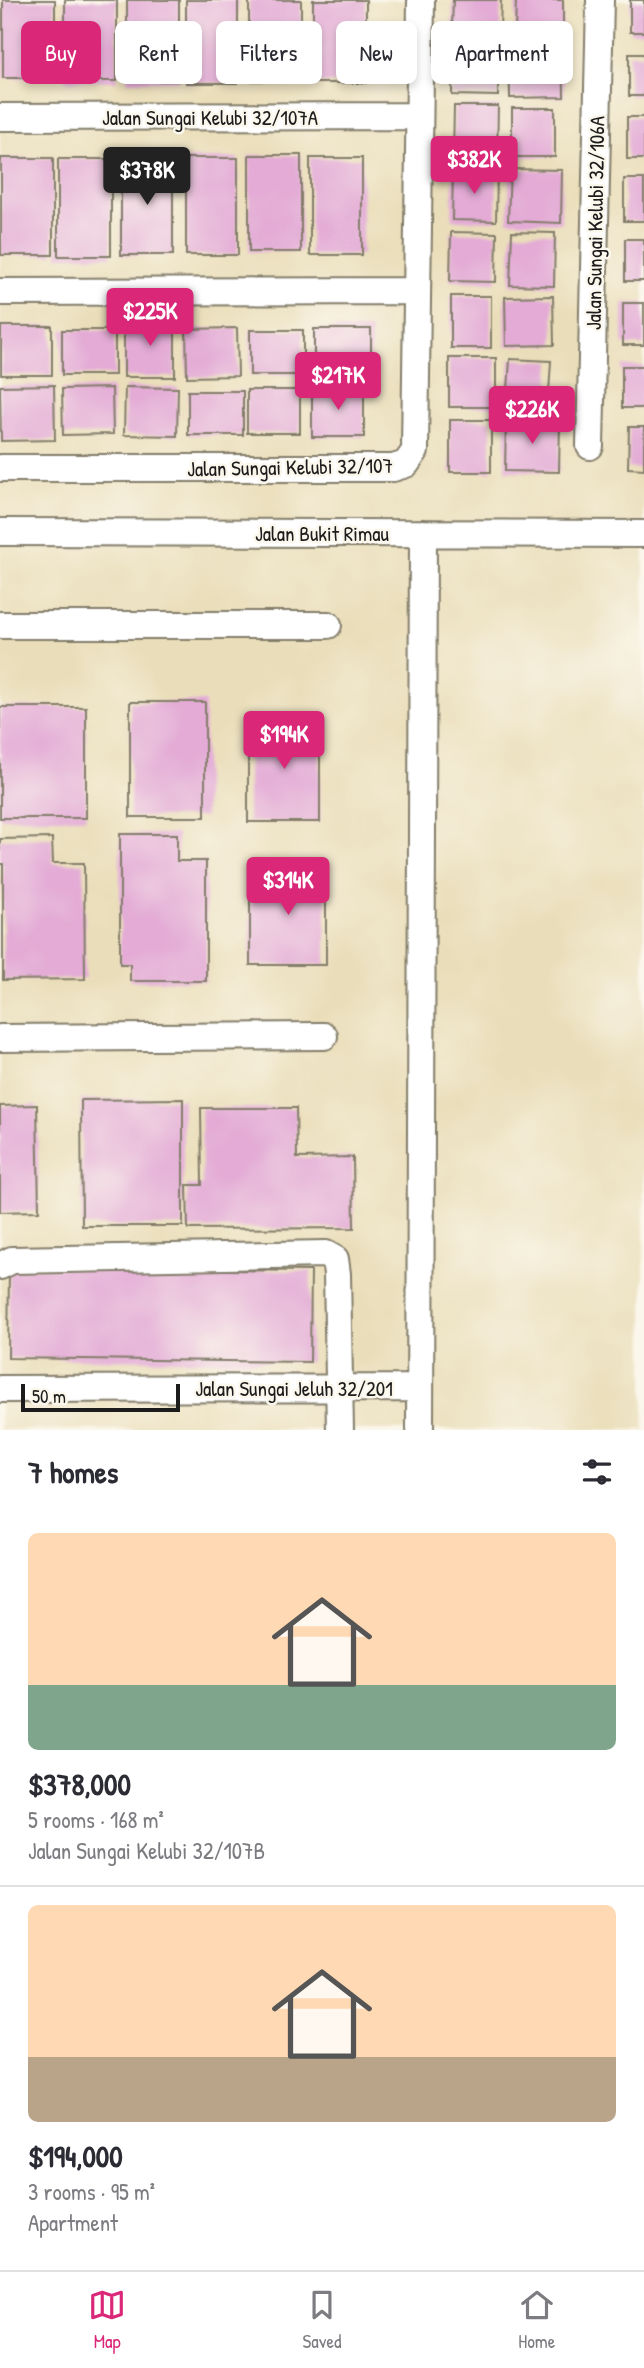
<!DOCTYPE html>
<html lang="en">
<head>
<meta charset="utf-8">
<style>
	:root { --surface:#fff; --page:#f2f2f3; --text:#2b2b33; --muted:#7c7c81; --line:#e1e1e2; --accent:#db2777 }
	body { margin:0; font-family:"Patrick Hand",sans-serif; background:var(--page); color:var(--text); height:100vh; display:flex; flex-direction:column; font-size:26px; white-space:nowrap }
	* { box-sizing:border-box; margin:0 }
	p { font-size:23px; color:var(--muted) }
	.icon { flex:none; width:38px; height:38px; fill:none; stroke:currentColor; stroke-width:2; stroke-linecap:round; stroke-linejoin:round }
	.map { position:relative; height:1430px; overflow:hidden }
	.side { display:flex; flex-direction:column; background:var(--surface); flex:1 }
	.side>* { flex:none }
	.banner { position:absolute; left:21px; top:21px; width:602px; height:63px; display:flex; gap:14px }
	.scale { position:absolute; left:21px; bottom:18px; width:159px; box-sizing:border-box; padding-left:7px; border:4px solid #1c1c1c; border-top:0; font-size:19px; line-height:24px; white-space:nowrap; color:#1c1c1c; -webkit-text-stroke:5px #fbf7ec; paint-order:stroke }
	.price { position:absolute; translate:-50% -60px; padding:0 16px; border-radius:7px; background:var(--accent); color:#fff; font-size:23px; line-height:46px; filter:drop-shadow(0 2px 4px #0008) }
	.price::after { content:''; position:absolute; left:50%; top:42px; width:21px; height:16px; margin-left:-10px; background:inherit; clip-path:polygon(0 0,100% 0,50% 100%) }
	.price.on { background:#222; color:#fff }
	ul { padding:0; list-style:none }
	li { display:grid; align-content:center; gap:14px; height:371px; padding:0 28px }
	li+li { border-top:2px solid var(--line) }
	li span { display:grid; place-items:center; height:217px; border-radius:10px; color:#555 }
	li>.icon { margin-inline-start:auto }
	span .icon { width:126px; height:126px; fill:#fffc; stroke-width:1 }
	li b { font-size:30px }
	h2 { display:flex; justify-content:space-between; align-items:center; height:84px; padding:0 28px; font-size:30px }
	.tag { padding:0 24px; border-radius:10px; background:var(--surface); box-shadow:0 4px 10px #0003; font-size:24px; line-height:63px }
	.tag.on { background:var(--accent); color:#fff }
	.tab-bar { display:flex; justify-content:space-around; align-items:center; height:98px; border-top:2px solid var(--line); background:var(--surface); font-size:19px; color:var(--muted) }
	.tab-bar a { display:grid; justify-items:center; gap:4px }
	.tab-bar .on { color:var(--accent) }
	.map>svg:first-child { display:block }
</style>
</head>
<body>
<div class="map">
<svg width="644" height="1430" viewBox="0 0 644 1430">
	<rect width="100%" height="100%" fill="#fbf7ec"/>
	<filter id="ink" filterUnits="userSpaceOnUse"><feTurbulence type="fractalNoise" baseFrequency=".0143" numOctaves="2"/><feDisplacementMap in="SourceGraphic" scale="14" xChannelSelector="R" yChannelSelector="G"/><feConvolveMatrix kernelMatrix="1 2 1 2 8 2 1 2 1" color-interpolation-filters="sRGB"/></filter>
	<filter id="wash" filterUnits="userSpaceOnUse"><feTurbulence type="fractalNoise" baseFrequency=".00686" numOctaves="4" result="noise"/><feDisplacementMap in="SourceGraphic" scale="28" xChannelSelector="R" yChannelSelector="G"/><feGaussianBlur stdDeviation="1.57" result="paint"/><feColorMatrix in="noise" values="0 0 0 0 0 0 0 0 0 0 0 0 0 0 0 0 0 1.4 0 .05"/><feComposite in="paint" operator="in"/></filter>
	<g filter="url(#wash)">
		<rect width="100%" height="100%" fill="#eadeba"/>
		<g id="blocks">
			<!-- building -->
			<path fill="#e3abd6" d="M3 0H55V78H3Z
				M65 0H117V81H65Z
				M127 0H179V81H127Z
				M186 0H238V83H186Z
				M249 0H301V81H249Z
				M313 0H366V83H313Z
				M453 0H501L500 30 452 28Z
				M516 0H563V32L515 31Z
				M630 0H644V32H630Z
				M453 40 499 42 498 96 452 95Z
				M509 42H563L564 97 510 98Z
				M629 54H644V96H629Z
				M454 106H498L497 158 453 157Z
				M512 108H555V157H512Z
				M627 117H644V159H627Z
				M249 155H301V252H249Z
				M1 158H53V255H1Z
				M121 158H173V255H121Z
				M186 158H238V255H186Z
				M310 158H362V255H310Z
				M58 159H111V256H58Z
				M510 169 562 170 561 223 508 221Z
				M453 170 497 171 496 221 452 220Z
				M624 179H644V221H624Z
				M451 232 497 233 496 282 450 281Z
				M512 232 555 233 554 286 510 285Z
				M625 239H644V281H625Z
				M451 296H491V348H451Z
				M553 296 554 345 506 346 505 297Z
				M623 303H644V345H623Z
				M124 320H175V377H124Z
				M1 326H52V375H1Z
				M237 328 238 376 187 377 186 329Z
				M314 329H371V375H314Z
				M62 330H115V375H62Z
				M250 330H303V375H250Z
				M449 358H496V407H449Z
				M510 359 551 361 548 408 507 405Z
				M622 366H644V408H622Z
				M54 385 55 440 1 441 0 386Z
				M125 387 178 388 177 436 124 435Z
				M112 388 113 434 63 435 62 389Z
				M312 388H364V437H312Z
				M247 390H300V433H247Z
				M188 391H243V435H188Z
				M506 419 560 420 559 472 505 471Z
				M450 420H491V472H450Z
				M629 427H644V469L628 468Z
				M130 702H205V817H130Z
				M0 707H86V818H0Z
				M248 720H320V822H248Z
				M120 834H177V861H206V981H130V964H120Z
				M52 838 53 863H84L85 979 3 980V864H0V839Z
				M250 869H326V965H250Z
				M183 1099V1226H82L81 1100Z
				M37 1105 39 1211 0 1212V1106Z
				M201 1108H296L297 1158 353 1157 354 1228 188 1229 187 1185H202Z
				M9 1267 311 1271 310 1362 8 1358Z"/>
		</g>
	</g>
	<g filter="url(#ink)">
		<use href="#blocks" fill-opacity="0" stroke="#837d6b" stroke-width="2"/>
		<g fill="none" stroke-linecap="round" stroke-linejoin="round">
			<defs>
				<path id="minor" d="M0 117 419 116
					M0 292 417 291
					M590 446 600 0
					M0 468H393L406 464 415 451 421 0
					M0 532 644 534
					M0 625H328
					M0 1038 324 1036
					M0 1266 12 1260 326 1254 335 1259 337 1274 340 1430
					M0 1389 420 1388
					M420 1430 423 533"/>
			</defs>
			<!-- minor casing -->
			<use href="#minor" stroke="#837d6b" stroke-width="30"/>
			<!-- minor -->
			<use href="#minor" stroke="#fff" stroke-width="26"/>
		</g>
	</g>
	<g text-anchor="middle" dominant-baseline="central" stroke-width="5" stroke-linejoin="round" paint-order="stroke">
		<!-- street labels -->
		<g font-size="21" fill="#1c1c1c" stroke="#fbf7ec">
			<text x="210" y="117">Jalan Sungai Kelubi 32/107A</text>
			<text transform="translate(595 223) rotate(-89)">Jalan Sungai Kelubi 32/106A</text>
			<text transform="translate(290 467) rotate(-1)">Jalan Sungai Kelubi 32/107</text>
			<text x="322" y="533">Jalan Bukit Rimau</text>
			<text x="294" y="1388">Jalan Sungai Jeluh 32/201</text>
		</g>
	</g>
</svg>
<div class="scale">50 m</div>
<b class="price" style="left:474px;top:196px">$382K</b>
<b class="price on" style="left:147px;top:207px">$378K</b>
<b class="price" style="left:150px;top:348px">$225K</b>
<b class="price" style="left:338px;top:412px">$217K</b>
<b class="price" style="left:532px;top:446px">$226K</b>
<b class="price" style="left:284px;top:771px">$194K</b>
<b class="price" style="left:288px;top:917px">$314K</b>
<div class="banner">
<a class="tag on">Buy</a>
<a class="tag">Rent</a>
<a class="tag">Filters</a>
<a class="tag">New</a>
<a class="tag">Apartment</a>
</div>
</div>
<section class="side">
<h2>7 homes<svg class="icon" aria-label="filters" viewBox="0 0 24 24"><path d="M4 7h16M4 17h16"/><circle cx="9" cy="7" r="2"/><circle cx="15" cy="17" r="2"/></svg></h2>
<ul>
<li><span style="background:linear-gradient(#ffd9b3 70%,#7fa58c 0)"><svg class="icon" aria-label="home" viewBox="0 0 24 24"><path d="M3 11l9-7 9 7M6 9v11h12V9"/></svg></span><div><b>$378,000</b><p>5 rooms · 168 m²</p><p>Jalan Sungai Kelubi 32/107B</p></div></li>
<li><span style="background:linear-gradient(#ffd9b3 70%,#b9a48a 0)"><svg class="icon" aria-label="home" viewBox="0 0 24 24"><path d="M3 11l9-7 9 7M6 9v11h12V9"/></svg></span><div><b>$194,000</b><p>3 rooms · 95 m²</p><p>Apartment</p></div></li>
</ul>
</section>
<nav class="tab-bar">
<a class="on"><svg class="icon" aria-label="map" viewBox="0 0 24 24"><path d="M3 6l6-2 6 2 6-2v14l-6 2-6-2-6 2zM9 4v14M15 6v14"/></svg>Map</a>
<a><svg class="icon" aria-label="saved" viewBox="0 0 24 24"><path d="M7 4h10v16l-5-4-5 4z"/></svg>Saved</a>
<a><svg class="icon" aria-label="home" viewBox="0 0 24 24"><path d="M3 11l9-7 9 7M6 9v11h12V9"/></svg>Home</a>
</nav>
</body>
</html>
